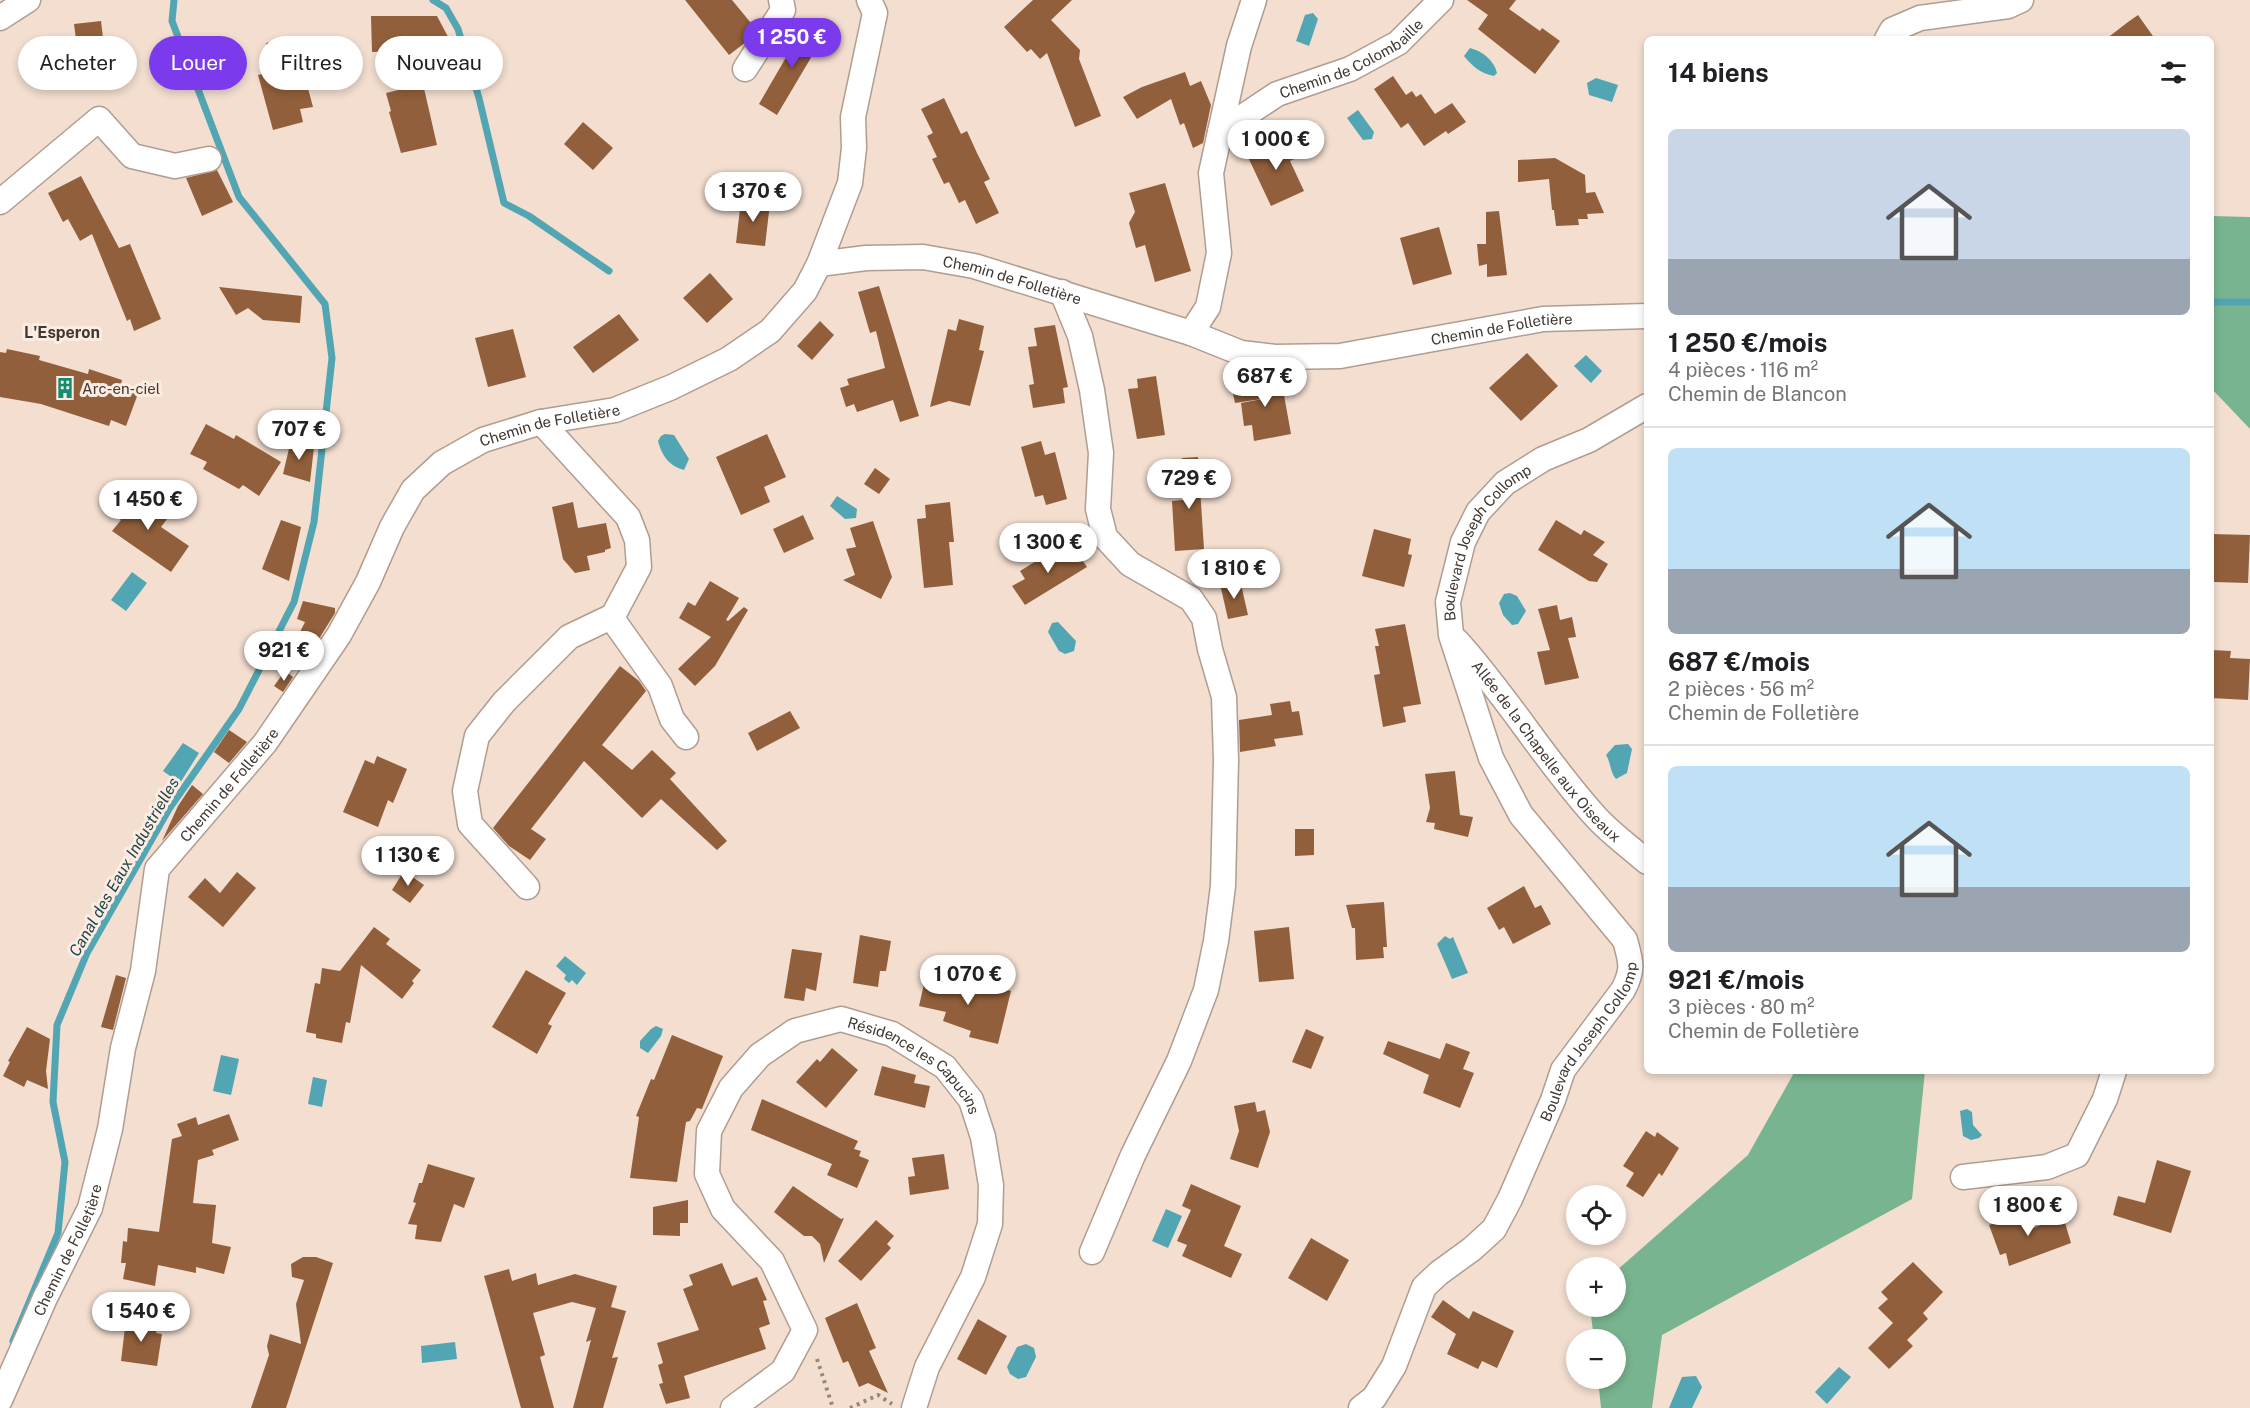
<!DOCTYPE html>
<html lang="fr">
<head>
<meta charset="utf-8">
<style>
	:root { --surface:#fff; --page:#f6f6f6; --text:#202124; --muted:#757577; --line:#e0e0e0; --accent:#7c3aed }
	body { margin:0; font-family:"Public Sans",sans-serif; background:var(--page); color:var(--text); height:100vh; display:flex; flex-direction:column; font-size:22px; white-space:nowrap }
	* { box-sizing:border-box; margin:0 }
	p { font-size:20px; color:var(--muted) }
	.icon { flex:none; width:33px; height:33px; fill:none; stroke:currentColor; stroke-width:2; stroke-linecap:round; stroke-linejoin:round }
	.map { position:relative; flex:1; overflow:hidden }
	.sheet { position:absolute; left:1644px; top:36px; width:570px; height:1038px; display:flex; flex-direction:column; background:var(--surface); border-radius:9px; box-shadow:0 3px 9px #0003 }
	.sheet>* { flex:none }
	.top-card { position:absolute; left:18px; top:36px; width:570px; height:54px; display:flex; gap:12px }
	.controls { position:absolute; left:1566px; top:1185px; display:grid; gap:12px }
	.controls a { display:grid; place-items:center; width:60px; height:60px; border-radius:50%; background:var(--surface); box-shadow:0 3px 9px #0003; font-size:30px }
	.price { position:absolute; translate:-50% -51px; padding:0 14px; border-radius:21px; background:#fff; color:#222; font-size:20px; line-height:39px; filter:drop-shadow(0 2px 3px #0008) }
	.price::after { content:''; position:absolute; left:50%; top:36px; width:18px; height:14px; margin-left:-9px; background:inherit; clip-path:polygon(0 0,100% 0,50% 100%) }
	.price.active { background:var(--accent); color:#fff }
	ul { padding:0; list-style:none }
	li { display:grid; align-content:center; gap:12px; height:318px; padding:0 24px }
	li+li { border-top:2px solid var(--line) }
	li span { display:grid; place-items:center; height:186px; border-radius:9px; color:#555 }
	li>.icon { margin-inline-start:auto }
	span .icon { width:108px; height:108px; fill:#fffc; stroke-width:1 }
	li b { font-size:26px }
	h2 { display:flex; justify-content:space-between; align-items:center; height:72px; padding:0 24px; font-size:26px }
	.pill { padding:0 21px; border-radius:27px; background:var(--surface); box-shadow:0 3px 9px #0003; font-size:21px; line-height:54px }
	.pill.active { background:var(--accent); color:#fff }
	.map>svg:first-child { display:block }
</style>
</head>
<body>
<div class="map">
<svg width="2250" height="1408" viewBox="0 0 2250 1408">
	<rect width="100%" height="100%" fill="#f3ded0"/>
	<!-- forest -->
	<path fill="#78b48f" d="M2211 216 2250 217V429L2211 388Z
		M1795 1071H1925L1912 1199 1662 1335 1652 1408H1601L1598 1379 1616 1378V1340L1594 1339 1590 1307 1616 1306V1271L1748 1155Z"/>
	<!-- water -->
	<path fill="#52a5b3" d="M1313 13 1318 19 1309 46 1296 41 1305 15Z
		M1470 48C1482 51 1494 60 1497 73L1494 76C1480 73 1473 67 1464 56Z
		M1596 78 1618 85 1612 102 1589 95 1587 83Z
		M1358 110 1374 132 1372 139 1363 140 1347 118Z
		M1586 355 1602 371 1591 383 1574 366Z
		M665 434 674 435 689 459 684 470C669 466 662 456 658 441L661 436Z
		M837 496 857 509 856 518 845 519 830 506Z
		M132 572 147 583 126 611 111 600Z
		M1510 593 1517 596 1526 611 1518 624 1512 625 1503 615 1499 603 1504 594Z
		M1058 622 1076 641 1074 651 1065 654 1059 651 1048 632 1052 623Z
		M183 743 199 753 180 783 163 771Z
		M1628 744 1632 749 1627 773 1616 779C1610 772 1611 763 1606 755L1615 745Z
		M1445 936 1450 939 1453 937 1468 973 1452 979 1437 944Z
		M565 956 586 973 577 985 572 980 569 983 564 979 566 975 556 966Z
		M656 1026 663 1029 661 1036 648 1053 640 1048V1041L651 1029Z
		M221 1055 239 1059 231 1095 213 1091Z
		M313 1077 327 1080 322 1107 308 1104Z
		M1967 1109 1972 1112 1973 1125 1982 1135 1979 1138 1971 1140 1963 1136 1960 1111Z
		M1166 1209 1182 1216 1168 1248 1152 1241Z
		M455 1342 457 1359 422 1363 421 1346Z
		M1026 1344 1034 1348 1036 1357 1026 1377 1018 1379 1010 1374 1007 1367 1017 1347Z
		M1839 1367 1851 1377 1827 1404 1815 1392Z
		M1696 1376 1702 1387 1692 1408H1669L1682 1377Z"/>
	<g fill="none" stroke-linecap="round" stroke-linejoin="round">
		<!-- stream -->
		<path stroke="#52a5b3" stroke-width="7" d="M433 0 446 8 458 29 479 98 504 203 529 216 609 271
			M2211 302H2250
			M13 1341 58 1233 65 1162 53 1102 57 1025 87 953 169 809 239 709 294 602 314 522 332 358 325 304 239 197 172 21 174 0"/>
	</g>
	<!-- building -->
	<path fill="#915f3b" d="M685 0H732L755 28 746 42 729 55Z
		M1033 0H1072L1051 20 1080 50 1079 59 1101 116 1075 127 1047 53 1040 59 1031 49 1027 52 1004 27Z
		M1467 0H1516L1509 9 1540 31 1542 28 1560 41 1535 74 1478 29 1488 15Z
		M2138 15 2155 39H2106L2128 22Z
		M371 16H437L455 50 423 51 413 43 415 51 372 52Z
		M101 21 103 38 110 37 114 66 80 70 74 24Z
		M806 23 825 34 777 115 759 104Z
		M288 38 300 82 306 81 313 107 300 109 303 122 273 130 258 75 273 71 266 43Z
		M1185 72 1190 86 1201 81 1211 105 1203 143 1193 148 1184 123 1180 125 1171 99 1137 119 1123 97 1142 87Z
		M1393 76 1406 95 1412 91 1416 97 1421 94 1435 114 1452 103 1466 122 1448 134 1446 131 1424 146 1408 123 1401 128 1374 89Z
		M423 84 437 145 401 153 389 112 391 111 386 93Z
		M944 98 961 134 967 131 977 153 990 179 984 182 999 213 976 224 965 200 959 203 949 182 944 184 932 159 937 157 927 136 933 133 921 109Z
		M583 122 613 148 593 170 564 144Z
		M1286 137 1296 158 1290 161 1304 191 1271 206 1247 155Z
		M1555 158 1585 175 1586 193 1595 192 1604 213 1587 214 1588 219H1578L1579 225 1556 226 1554 210H1552L1549 179 1518 182V160Z
		M217 170 233 202 202 216 186 178Z
		M81 176 119 248 130 244 161 319 134 331 130 319 127 321 92 234 80 241 68 219 63 222 48 193Z
		M1165 183 1191 271 1155 282 1145 245 1136 248 1129 223 1135 212 1129 193Z
		M741 200 770 203 765 246 736 243Z
		M1499 211 1507 275 1487 277V264L1479 266 1477 244H1486V212Z
		M1439 227 1452 274 1413 285 1400 238Z
		M710 273 733 299 707 323 683 298Z
		M879 286 919 416 900 422 893 400 857 412 854 404 846 407 840 388 849 385 847 379 885 368 876 331 870 333 858 292Z
		M219 287 302 296 300 323 263 320 248 308 236 315Z
		M619 314 639 340 593 373 573 347Z
		M959 319 984 326 979 350 984 351 970 406 949 401 930 407 948 329 956 331Z
		M820 321 834 335 812 360 797 346Z
		M1055 325 1068 387 1063 388 1065 403 1033 408 1029 385 1034 384 1028 347 1037 346 1034 328Z
		M513 329 526 377 488 387 475 338Z
		M7 349 40 356 39 360 88 374 89 369 122 380 121 385 139 391 126 426 111 420 109 426 41 404 0 397V352L6 353Z
		M1527 353 1558 386 1521 421 1489 388Z
		M1286 375 1289 394 1284 395 1291 434 1254 441 1252 425 1244 426 1241 403 1273 397 1235 403 1232 389Z
		M1156 376 1165 435 1137 439 1128 389 1138 388 1137 379Z
		M206 424 234 439 236 435 281 462 259 496 243 485 239 489 203 469 207 462 190 454Z
		M767 434 786 477 764 487 770 502 741 515 716 457Z
		M291 440 314 447 310 482 283 474Z
		M1041 441 1045 455 1055 452 1067 499 1046 505 1043 495 1035 497 1021 447Z
		M1198 457 1204 549 1175 551 1172 501 1183 500 1182 458Z
		M875 468 890 479 879 494 864 484Z
		M142 492 170 515 161 527 189 546 171 572 112 531 121 520 110 512 121 498 131 505Z
		M573 502 578 528 606 523 611 548 605 550V552L587 556 590 570 575 573 563 559 552 507Z
		M950 502 954 542H949L953 585 924 588 917 519 926 518 925 505Z
		M803 515 814 539 784 553 773 529Z
		M281 520 301 527 289 581 262 569Z
		M1556 520 1581 535 1584 530 1605 542 1593 555 1608 564 1597 582 1589 581 1538 550Z
		M873 521 892 577 881 599 843 580 855 575 846 549 856 547 850 528Z
		M1374 529 1411 539 1408 554 1412 555 1404 587 1362 576Z
		M2211 534 2250 535 2248 583 2214 582Z
		M1059 547 1065 557 1076 551 1087 567 1025 605 1012 586 1025 579 1020 571Z
		M1240 580 1248 615 1228 619 1220 584Z
		M710 581 739 598 726 620 728 621 744 607 748 610 715 666 695 686 678 669 711 637 679 618 688 602 695 606Z
		M303 601 335 608V613L317 642 299 634 305 622 297 619Z
		M1557 605 1560 620 1572 617 1576 637 1568 638 1579 678 1545 685 1537 652 1550 650 1538 609Z
		M1405 624 1421 704 1403 707 1406 722 1383 727 1374 675 1380 674 1375 646H1379L1375 629Z
		M2211 650 2231 651 2230 658 2250 659 2248 700 2211 698Z
		M620 666 639 681 646 691 602 745 632 770 652 750 676 773 670 779 727 841 717 850 661 799 642 818 584 761 531 829 546 839 530 860 509 846 493 828Z
		M285 671 293 677 283 692 274 686Z
		M1290 701 1292 712 1299 711 1303 735 1274 739 1276 746 1240 752 1239 720 1272 715 1270 704Z
		M790 711 800 728 757 751 748 733Z
		M229 730 247 742 229 763 214 752Z
		M377 756 407 769 393 803 388 800 378 827 343 812 365 760 374 764Z
		M1455 771 1460 815 1473 817 1468 837 1434 829 1435 823 1426 822 1430 808 1425 774Z
		M192 785 203 794 162 841 178 806Z
		M1295 829H1314V855L1295 856Z
		M404 871 424 885 410 903 392 890Z
		M237 872 256 888 223 927 188 897 205 878 220 893Z
		M1524 886 1535 908 1541 905 1551 924 1513 944 1504 927 1499 930 1487 908Z
		M1384 902 1387 947H1383L1384 958 1356 960 1355 928H1352L1346 905Z
		M374 927 390 939 386 944 421 970 412 981 414 983 402 999 361 965 350 1023 346 1022 342 1043 316 1038V1034L306 1032 315 983 320 984 322 968 340 971Z
		M1289 927 1294 979 1259 982 1254 931Z
		M860 935 891 941 886 971H880L878 987 853 983Z
		M792 949 822 953 816 991 806 988 804 1001 784 998Z
		M526 970 566 993 548 1024 552 1026 537 1054 492 1027Z
		M116 975 126 978 113 1030 101 1027Z
		M932 975 1011 991 998 1044 969 1037 971 1031 943 1021 946 1012 919 1006 924 984 929 986Z
		M27 1027 50 1039 46 1071 48 1089 27 1080 24 1087 3 1076 10 1062 8 1061Z
		M1306 1029 1324 1037 1311 1069 1292 1062Z
		M672 1035 723 1056 702 1109 697 1108 690 1121 686 1122 677 1182 630 1178 639 1117 636 1116 651 1079 654 1080Z
		M1388 1041 1440 1059 1446 1043 1470 1052 1463 1069 1474 1073 1460 1108 1423 1093 1429 1075 1383 1054Z
		M832 1048 858 1070 826 1108 796 1082 817 1059 820 1062Z
		M882 1066 916 1075 914 1083 930 1086 925 1108 874 1095Z
		M762 1099 858 1141 854 1149 861 1151 859 1156 869 1160 857 1188 827 1175 832 1164 751 1130Z
		M1255 1102 1257 1112 1265 1110 1270 1132 1258 1168 1230 1159 1239 1131 1234 1106Z
		M229 1114 239 1140 212 1150 214 1155 198 1160 193 1203 216 1205 212 1243 231 1247 224 1274 196 1267V1273L158 1265 155 1286 123 1279 126 1263H121L123 1241 127 1242 128 1228 159 1232 172 1139 182 1136 177 1124 196 1117 198 1125Z
		M1646 1131 1655 1137 1657 1132 1679 1148 1662 1176 1659 1173 1643 1197 1626 1186 1634 1173 1623 1166Z
		M944 1154 949 1189 910 1195 908 1177 915 1176 912 1158Z
		M2157 1160 2191 1171 2171 1233 2113 1215 2118 1196 2145 1203Z
		M428 1164 475 1178 464 1208 454 1204 441 1242 415 1239 417 1225 408 1224 416 1203 413 1202 419 1183H422Z
		M1191 1184 1241 1206 1224 1246 1242 1254 1231 1278 1182 1256 1187 1245 1177 1241 1191 1210 1182 1206Z
		M793 1186 841 1219 844 1218 824 1263 820 1244 812 1236H804L774 1212Z
		M688 1200V1223H680V1236L653 1235V1207Z
		M2027 1211 2033 1228 2063 1216 2071 1243 2009 1266 2006 1253 2000 1255 1989 1225Z
		M876 1220 894 1236 887 1244 891 1248 861 1281 838 1261Z
		M1311 1238 1349 1260 1327 1301 1288 1278Z
		M303 1257H316L333 1263 286 1408H251L269 1355 267 1346 270 1334 301 1344 296 1304 304 1280 292 1277 291 1264Z
		M1913 1262 1943 1292 1923 1313 1928 1319 1907 1340 1913 1346 1889 1369 1868 1348 1893 1323 1878 1308 1888 1299 1881 1292Z
		M722 1263 732 1286 757 1277 767 1300 763 1301 770 1324 759 1328 766 1349 684 1376 690 1398 666 1404 659 1384 663 1383 658 1365 663 1363 657 1343 699 1330 683 1289 693 1285 689 1275Z
		M509 1269 512 1281 536 1273 538 1285 575 1274 617 1286 611 1307 626 1311 612 1358 618 1357 603 1408H573L591 1340 586 1342 596 1308 572 1302 533 1313 545 1355 540 1357 554 1408H521L484 1276Z
		M1443 1300 1469 1319 1473 1311 1514 1331 1497 1368 1482 1361 1478 1369 1447 1354 1456 1334 1431 1317Z
		M857 1303 876 1348 869 1351 888 1393 868 1383 859 1387 848 1361 843 1363 825 1318Z
		M126 1319 158 1324 156 1333 162 1334 157 1366 121 1361Z
		M978 1319 1007 1336 986 1375 957 1359Z"/>
	<g fill="none" stroke-linecap="round" stroke-linejoin="round">
		<defs>
			<g id="minor">
				<path d="M0 18 28 0"/>
				<path d="M1887 39 1892 30 1920 18 2008 6 2021 0"/>
				<path d="M745 69 783 10 781 0"/>
				<path d="M1220 132 1239 46 1254 0"/>
				<path d="M0 202 99 119 132 156 175 166 209 159"/>
				<path d="M819 264 850 183 854 148 853 117 875 13 869 0"/>
				<path d="M1062 292 1080 336 1092 390 1101 453 1098 509 1105 537 1130 564 1191 599 1204 618 1210 649 1224 697 1226 760 1223 886 1216 941 1206 990 1179 1061 1133 1155 1092 1252"/>
				<path id="s1" d="M1191 333 1208 307 1219 253 1211 173 1220 132 1277 94 1350 69 1398 43 1441 0"/>
				<path d="M541 422 628 517 637 540 639 567 613 616 616 624 660 686 672 719 686 737"/>
				<path id="s2" d="M1457 641C1507 696 1545 761 1595 816 1610 833 1630 847 1647 862"/>
				<path d="M527 887 470 824 465 791 477 736 504 702 569 637 613 616"/>
				<path d="M1963 1177 2047 1167 2077 1155 2105 1099 2114 1071"/>
				<path id="s3" d="M0 1400 45 1298 90 1208 110 1129 123 1048 143 971 157 869 265 743 339 635 368 582 392 527 413 490 442 463 483 440 541 422 615 410 672 387 729 359 770 331 805 291 819 264 866 258 923 257 974 266 1191 333 1241 353 1275 357 1340 356 1543 319 1647 316"/>
				<path id="s4" d="M733 1408 783 1371 805 1330 772 1261 723 1209 707 1174 709 1131 731 1088 760 1055 795 1031 841 1019 892 1034 945 1067 971 1100 983 1137 991 1185 990 1224 973 1277 927 1367 914 1408"/>
				<path id="s5" d="M1361 1408 1374 1398 1394 1366 1424 1287 1439 1273 1472 1249 1494 1229 1510 1199 1553 1100 1563 1070 1623 990C1634 969 1631 962 1625 940L1521 815 1491 758 1451 635 1448 602 1463 542 1478 512 1505 483 1543 459 1589 440 1647 406"/>
			</g>
		</defs>
		<!-- minor casing -->
		<use href="#minor" stroke="#b09d90" stroke-width="27"/>
		<!-- path -->
		<path stroke="#95877d" stroke-width="4" stroke-dasharray="3 4.5" stroke-linecap="butt" d="M817 1359 833 1408
			M850 1408 878 1395 892 1404"/>
		<!-- minor -->
		<use href="#minor" stroke="#fff" stroke-width="24"/>
	</g>
	<!-- icons -->
	<defs>
		<symbol id="building-bare" viewBox="-9 -9 18 18"><path d="M-4-6H4V6H1V3H-1V6H-4ZM-2.5-4.3h1.7v1.8h-1.7ZM.8-4.3h1.7v1.8H.8ZM-2.5-1h1.7V.8h-1.7ZM.8-1h1.7V.8H.8Z" fill="#128d72" stroke="#fdece1" stroke-width="2.5" paint-order="stroke"/></symbol>
	</defs>
	<g fill-rule="evenodd">
		<use href="#building-bare" x="50" y="373" width="30" height="30"/>
	</g>
	<g text-anchor="middle" dominant-baseline="central" stroke-width="6" stroke-linejoin="round" paint-order="stroke">
		<!-- street labels -->
		<g font-size="15" fill="#403832" stroke="#fdece1">
			<text stroke="none"><textPath href="#s1" startOffset="360">Chemin de Colombaille</textPath></text>
			<text stroke="none"><textPath href="#s3" startOffset="1695">Chemin de Folletière</textPath></text>
			<text stroke="none"><textPath href="#s3" startOffset="2199">Chemin de Folletière</textPath></text>
			<text stroke="none"><textPath href="#s3" startOffset="1173">Chemin de Folletière</textPath></text>
			<text stroke="none"><textPath href="#s5" startOffset="1017">Boulevard Joseph Collomp</textPath></text>
			<text stroke="none"><textPath href="#s2" startOffset="142">Allée de la Chapelle aux Oiseaux</textPath></text>
			<text stroke="none"><textPath href="#s3" startOffset="669">Chemin de Folletière</textPath></text>
			<text stroke="none"><textPath href="#s5" startOffset="441">Boulevard Joseph Collomp</textPath></text>
			<text stroke="none"><textPath href="#s4" startOffset="610">Résidence les Capucins</textPath></text>
			<text stroke="none"><textPath href="#s3" startOffset="165">Chemin de Folletière</textPath></text>
		</g>
		<!-- poi labels -->
		<g font-size="15" fill="#403832" stroke="#fdece1" text-anchor="start">
			<text x="82" y="388">Arc-en-ciel</text>
		</g>
		<!-- neighbourhood labels -->
		<g font-size="16" font-weight="bold" fill="#403832" stroke="#fdece1">
			<text x="62" y="332">L'Esperon</text>
		</g>
		<!-- water labels -->
		<g font-size="16" font-style="italic" fill="#1e454c" stroke="#fdece1">
			<text transform="translate(124 867) rotate(-60)">Canal des Eaux Industrielles</text>
		</g>
	</g>
</svg>
<div class="controls">
<a><svg class="icon" aria-label="locate" viewBox="0 0 24 24"><circle cx="12" cy="12" r="6"/><path d="M12 2v4M12 18v4M2 12h4M18 12h4"/></svg></a>
<a>+</a>
<a>−</a>
</div>
<b class="price active" style="left:792px;top:69px">1 250 €</b>
<b class="price" style="left:1276px;top:171px">1 000 €</b>
<b class="price" style="left:753px;top:223px">1 370 €</b>
<b class="price" style="left:1265px;top:408px">687 €</b>
<b class="price" style="left:299px;top:461px">707 €</b>
<b class="price" style="left:1189px;top:510px">729 €</b>
<b class="price" style="left:148px;top:531px">1 450 €</b>
<b class="price" style="left:1048px;top:574px">1 300 €</b>
<b class="price" style="left:1234px;top:600px">1 810 €</b>
<b class="price" style="left:284px;top:682px">921 €</b>
<b class="price" style="left:408px;top:887px">1 130 €</b>
<b class="price" style="left:968px;top:1006px">1 070 €</b>
<b class="price" style="left:2028px;top:1237px">1 800 €</b>
<b class="price" style="left:141px;top:1343px">1 540 €</b>
<div class="top-card">
<a class="pill">Acheter</a>
<a class="pill active">Louer</a>
<a class="pill">Filtres</a>
<a class="pill">Nouveau</a>
</div>
<section class="sheet">
<h2>14 biens<svg class="icon" aria-label="filters" viewBox="0 0 24 24"><path d="M4 7h16M4 17h16"/><circle cx="9" cy="7" r="2"/><circle cx="15" cy="17" r="2"/></svg></h2>
<ul>
<li><span style="background:linear-gradient(#c9d6e8 70%,#9aa5b1 0)"><svg class="icon" aria-label="home" viewBox="0 0 24 24"><path d="M3 11l9-7 9 7M6 9v11h12V9"/></svg></span><div><b>1 250 €/mois</b><p>4 pièces · 116 m²</p><p>Chemin de Blancon</p></div></li>
<li><span style="background:linear-gradient(#bfe0f5 65%,#9aa5b1 0)"><svg class="icon" aria-label="home" viewBox="0 0 24 24"><path d="M3 11l9-7 9 7M6 9v11h12V9"/></svg></span><div><b>687 €/mois</b><p>2 pièces · 56 m²</p><p>Chemin de Folletière</p></div></li>
<li><span style="background:linear-gradient(#bfe0f5 65%,#9aa5b1 0)"><svg class="icon" aria-label="home" viewBox="0 0 24 24"><path d="M3 11l9-7 9 7M6 9v11h12V9"/></svg></span><div><b>921 €/mois</b><p>3 pièces · 80 m²</p><p>Chemin de Folletière</p></div></li>
</ul>
</section>
</div>
</body>
</html>
